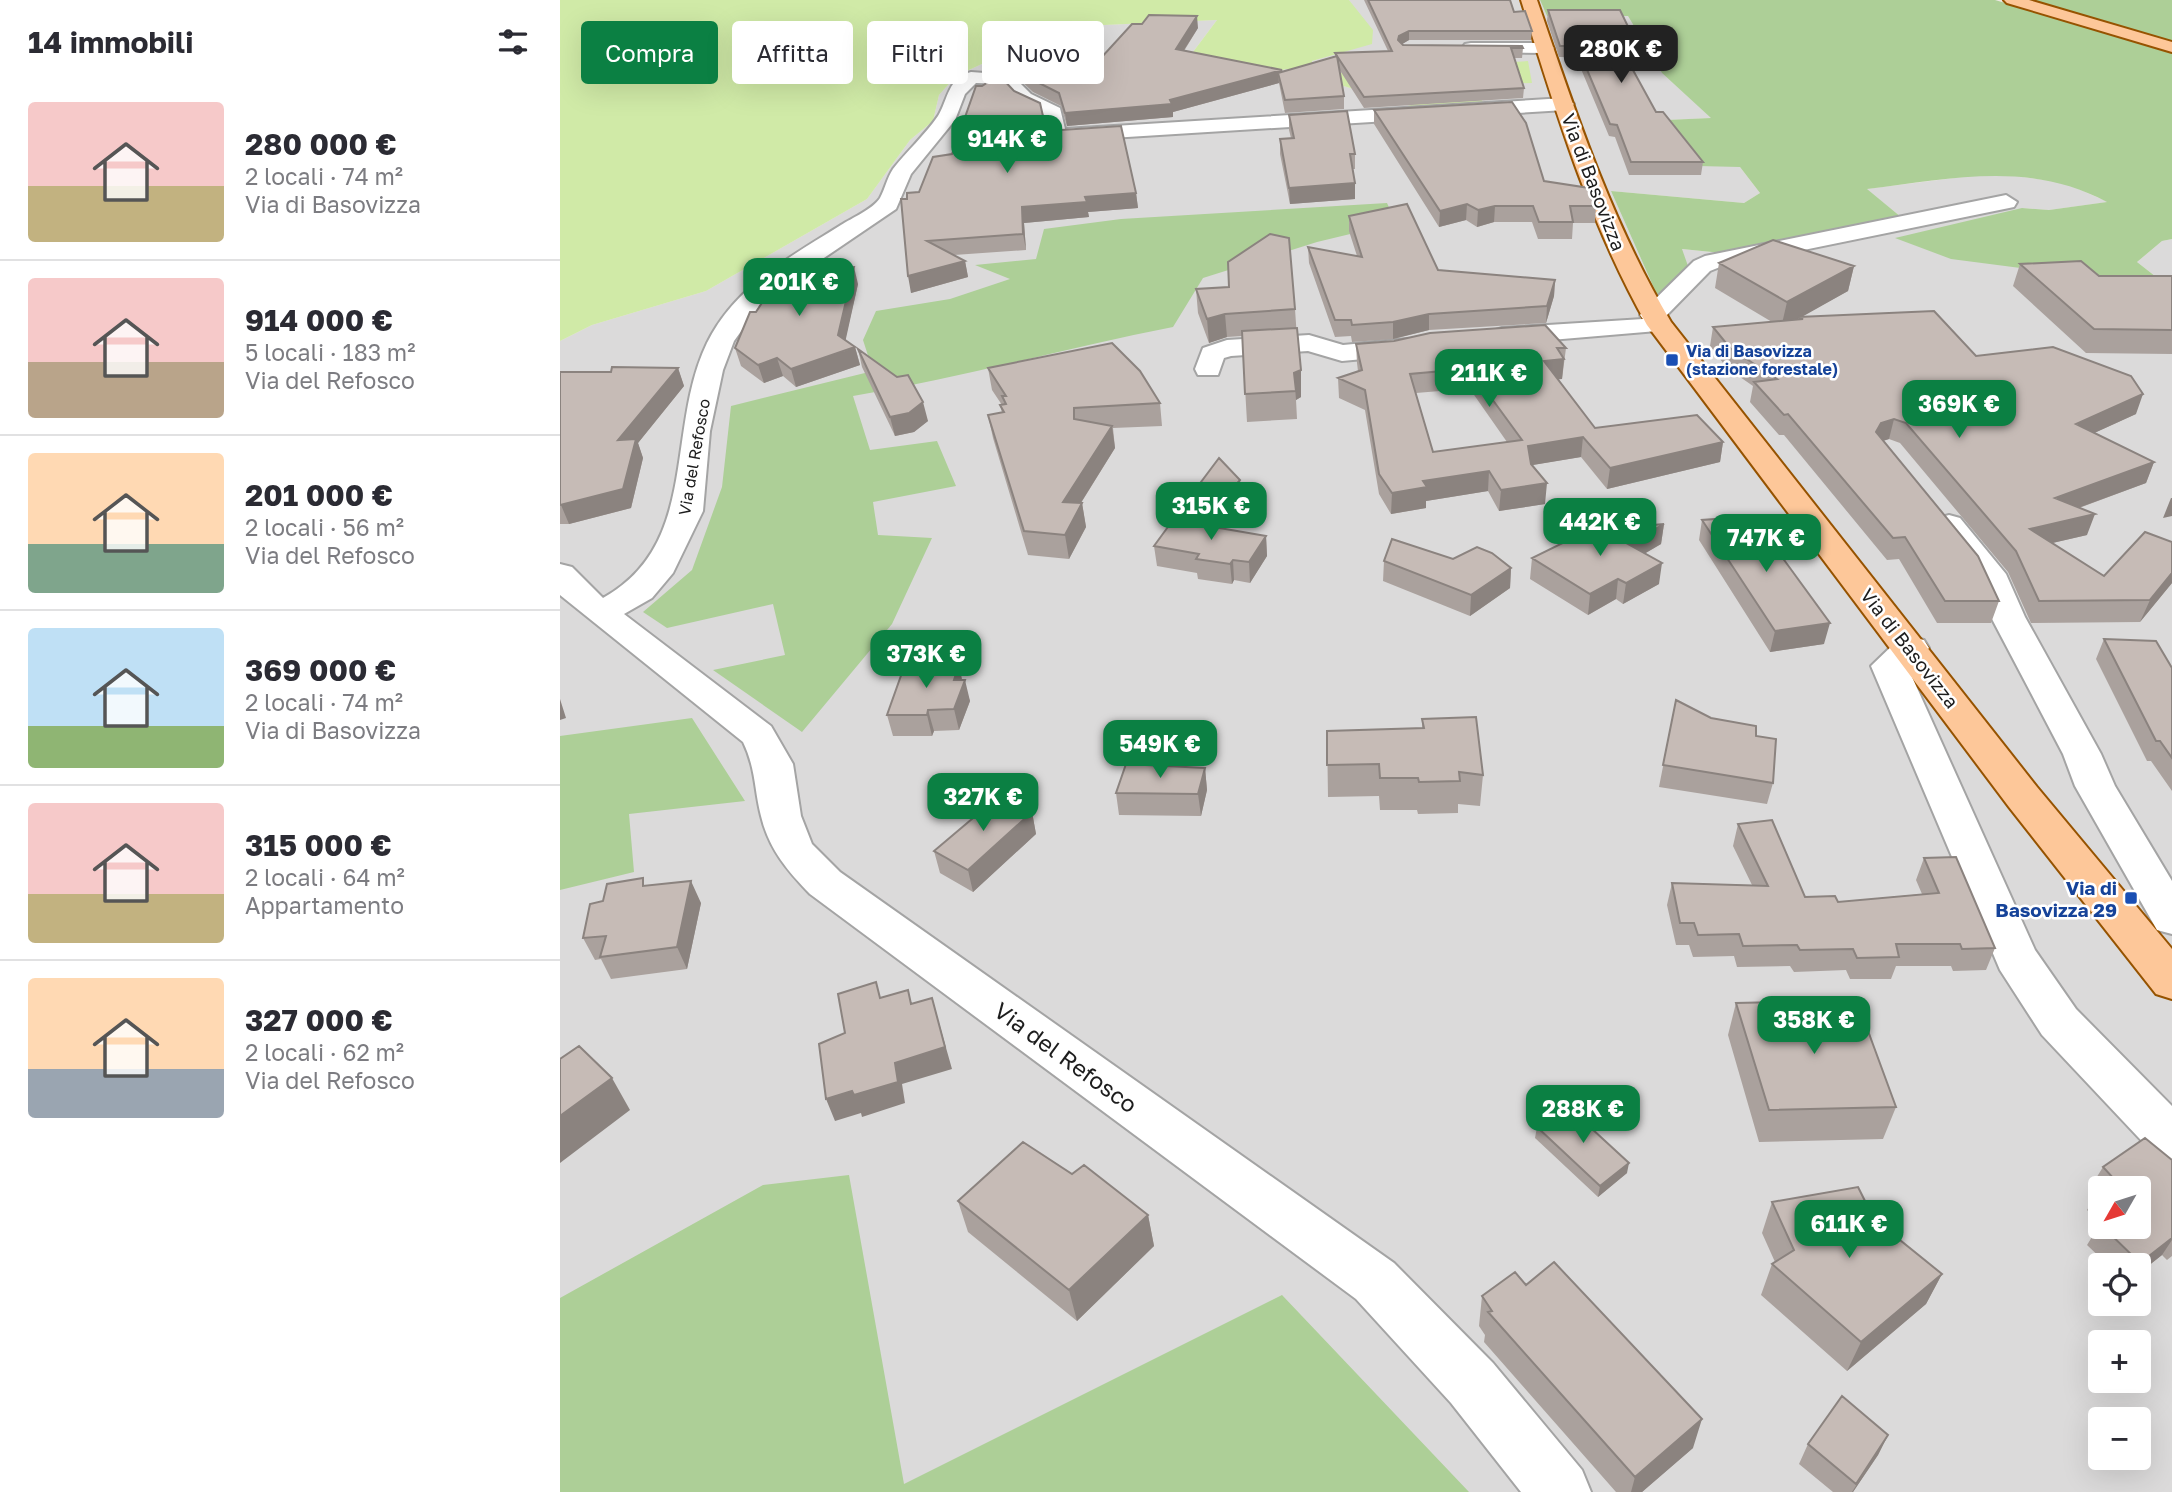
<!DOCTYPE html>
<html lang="it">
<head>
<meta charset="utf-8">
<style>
	:root { --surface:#fff; --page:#f7f7f7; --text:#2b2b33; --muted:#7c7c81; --line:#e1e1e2; --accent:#0b8043 }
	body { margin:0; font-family:"Golos Text",sans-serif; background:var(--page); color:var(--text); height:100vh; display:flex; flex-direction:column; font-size:26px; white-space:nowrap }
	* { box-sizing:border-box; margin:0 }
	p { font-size:23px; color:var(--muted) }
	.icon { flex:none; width:38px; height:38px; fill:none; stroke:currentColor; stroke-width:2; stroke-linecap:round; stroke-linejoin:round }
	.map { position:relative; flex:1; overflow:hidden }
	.sheet { display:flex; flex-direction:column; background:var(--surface); width:560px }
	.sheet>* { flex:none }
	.guide { position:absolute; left:21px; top:21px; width:665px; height:63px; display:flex; gap:14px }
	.needle { width:46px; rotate:231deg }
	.buttons { position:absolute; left:1528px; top:1176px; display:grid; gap:14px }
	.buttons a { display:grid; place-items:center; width:63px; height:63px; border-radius:7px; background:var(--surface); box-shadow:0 7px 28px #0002; font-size:35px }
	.price { position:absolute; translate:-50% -60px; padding:0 16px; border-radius:14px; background:var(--accent); color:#fff; font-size:23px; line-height:46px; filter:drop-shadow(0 2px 4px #0008) }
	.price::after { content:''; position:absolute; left:50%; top:42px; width:21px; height:16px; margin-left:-10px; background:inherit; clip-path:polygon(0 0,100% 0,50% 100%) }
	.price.on { background:#222; color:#fff }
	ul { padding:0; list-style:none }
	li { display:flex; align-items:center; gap:21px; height:175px; padding:0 28px }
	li+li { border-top:2px solid var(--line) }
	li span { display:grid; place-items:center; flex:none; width:196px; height:140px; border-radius:7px; color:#555 }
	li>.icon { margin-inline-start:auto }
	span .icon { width:84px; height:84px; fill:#fffc; stroke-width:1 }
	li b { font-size:30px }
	h2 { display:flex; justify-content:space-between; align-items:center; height:84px; padding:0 28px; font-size:30px }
	.chip { padding:0 24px; border-radius:7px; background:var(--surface); box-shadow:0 7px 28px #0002; font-size:24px; line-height:63px }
	.chip.on { background:var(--accent); color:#fff }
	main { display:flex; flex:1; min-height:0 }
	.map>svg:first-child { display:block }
</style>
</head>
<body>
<main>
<section class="sheet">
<h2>14 immobili<svg class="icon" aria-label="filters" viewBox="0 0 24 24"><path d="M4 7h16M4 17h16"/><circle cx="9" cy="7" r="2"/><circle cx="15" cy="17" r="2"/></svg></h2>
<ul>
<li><span style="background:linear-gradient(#f6c9c9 60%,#c2b280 0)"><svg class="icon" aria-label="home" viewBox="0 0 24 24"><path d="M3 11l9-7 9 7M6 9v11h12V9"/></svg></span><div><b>280 000 €</b><p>2 locali · 74 m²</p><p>Via di Basovizza</p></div></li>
<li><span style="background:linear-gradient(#f6c9c9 60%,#b9a48a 0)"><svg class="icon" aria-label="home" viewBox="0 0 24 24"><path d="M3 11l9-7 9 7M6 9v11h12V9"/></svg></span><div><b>914 000 €</b><p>5 locali · 183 m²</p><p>Via del Refosco</p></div></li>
<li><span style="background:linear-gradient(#ffd9b3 65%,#7fa58c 0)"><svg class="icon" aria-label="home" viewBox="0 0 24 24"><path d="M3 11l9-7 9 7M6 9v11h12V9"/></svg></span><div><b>201 000 €</b><p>2 locali · 56 m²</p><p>Via del Refosco</p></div></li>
<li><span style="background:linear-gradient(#bfe0f5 70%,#8fb573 0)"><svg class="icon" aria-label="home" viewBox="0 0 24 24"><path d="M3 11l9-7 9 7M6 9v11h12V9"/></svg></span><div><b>369 000 €</b><p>2 locali · 74 m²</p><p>Via di Basovizza</p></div></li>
<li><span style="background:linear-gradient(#f6c9c9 65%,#c2b280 0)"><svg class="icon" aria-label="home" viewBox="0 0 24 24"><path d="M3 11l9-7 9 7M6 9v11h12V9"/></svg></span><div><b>315 000 €</b><p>2 locali · 64 m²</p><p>Appartamento</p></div></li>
<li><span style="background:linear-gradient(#ffd9b3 65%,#9aa5b1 0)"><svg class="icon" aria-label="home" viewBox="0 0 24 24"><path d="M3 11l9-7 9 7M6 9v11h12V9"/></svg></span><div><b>327 000 €</b><p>2 locali · 62 m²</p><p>Via del Refosco</p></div></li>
</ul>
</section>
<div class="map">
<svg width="1612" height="1492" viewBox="0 0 1612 1492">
	<rect width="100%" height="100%" fill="#eee9e3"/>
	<!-- residential -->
	<path fill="#dbdada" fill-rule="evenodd" d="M789 0H980L987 16H1068L1102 73 1152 118 1107 120 1180 167 1200 193 1184 203 1051 191 1098 297 1121 249 1173 254 1340 216 1306 189 1435 173 1505 183 1548 202 1489 210 1462 208 1608 286 1577 262 1602 241 1612 239V1492H0V341L32 325 146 291 307 199 350 140 373 121 379 95 396 76 424 63 480 51 521 26 657 20 630 56 668 84 726 69 851 106 924 102 910 84 848 73H752V61L782 52 794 8ZM1540 1188H1578V1227H1540ZM1540 1265H1578V1304H1540ZM1540 1342H1578V1381H1540ZM1540 1419H1578V1458H1540Z"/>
	<!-- grass -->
	<path fill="#d0eaa7" d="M0 0H789L813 30 812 44 752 61V73H848L892 66 968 61 972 83 910 84 924 103 851 106 726 69 668 84 630 56 657 20 521 26 480 51 424 63 396 76 379 95 373 121 350 140 307 199 146 291 32 325 0 341Z"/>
	<!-- forest -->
	<path fill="#adcf97" d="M980 0H1435L1612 52V239L1602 241 1577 262 1609 287 1391 259 1335 238 1462 208 1489 210 1547 202C1469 160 1390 179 1307 189L1341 217 1172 254 1122 249 1128 266 1098 297 1051 191 1184 203 1200 193 1180 167 1138 166 1106 120 1151 118 1102 73 1068 16H987Z
		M1466 0H1612V42Z
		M827 203 836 223 757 242 643 278 613 327C506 348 401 378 293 396L310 450 377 441 396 486 313 502 318 535 372 538 332 624 242 732 153 670 225 655 213 604 107 628 83 612 132 570 162 487 171 406 313 371 303 340 316 311 390 299 450 279 415 265 476 259 484 229 561 219Z
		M132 718 185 801 69 814 74 872 0 890V736Z
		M289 1175 344 1484 722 1295 909 1492H0V1298L203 1185Z"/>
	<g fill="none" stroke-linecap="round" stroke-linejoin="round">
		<defs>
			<path id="minor" d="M911 43H985L994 48 985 53 905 52 902 48 905 44Z
				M411 72 452 75 471 94 500 108 505 129 1005 98 1014 104 1005 110 503 141 488 136 484 115 457 102 441 84 416 83 405 94 395 120 351 174 336 209 205 298 174 341 163 370 150 431 143 511 113 573 92 598 64 614 211 726 233 764 241 816 252 844 280 872 834 1263 933 1363 1022 1470 1031 1492H961L891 1403 796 1299 250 894C227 870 209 849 201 816 194 789 196 769 183 742L0 595V564L12 567 43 598C140 544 105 430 147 343 175 286 230 257 281 225 292 218 313 209 320 198 325 189 327 178 333 169 347 151 365 135 378 116 388 100 388 77 411 72Z
				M1446 195 1457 202 1454 207 1160 267 1150 271 1104 318 1113 325 1109 330 942 344 933 341 929 336 933 331 942 328 1083 319 1080 315 1084 310 1134 261 1145 256Z
				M749 335 783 345 847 339 856 341 860 347 856 353 847 355 782 361 748 351 671 356 664 358 658 375H638L635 369 643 348 667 340Z
				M1389 515 1400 518 1446 574 1465 617 1541 754 1555 786 1612 881V934L1597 930 1515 786 1503 754 1431 617 1413 576 1373 525 1378 518Z
				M1351 637 1364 640 1369 648 1348 668 1475 950 1516 1009 1612 1106V1161L1594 1154 1482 1035 1440 970 1311 666 1338 640Z"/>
			<path id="major" d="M961 0H977C1015 111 1051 221 1111 322L1477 787 1612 949V999L1596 994 1449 807 1087 325C1029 223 996 112 961 0Z
				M1444 0H1469L1612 42V52L1447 3Z"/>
		</defs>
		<!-- minor casing -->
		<use href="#minor" stroke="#a4a4a4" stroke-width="4"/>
		<!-- major casing -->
		<use href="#major" stroke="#965300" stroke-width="4"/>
		<!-- minor -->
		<use href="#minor" fill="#fff" fill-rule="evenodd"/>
		<!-- major -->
		<use href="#major" fill="#fdc799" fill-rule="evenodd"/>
	</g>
	<!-- wall -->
	<path fill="#aaa19d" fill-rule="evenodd" d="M804 0H950L954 12 972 31 971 40H849L842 44 843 45 963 48 962 58H954L964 88 963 98 804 108 779 69 784 96V109L725 113 719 83 613 112V117L507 126 501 106 473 92 458 78 457 65 541 58 638 28 624 51 722 70V72L775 56V53L828 51Z
		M988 10 1075 41 1074 52H1062L1096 112 1143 162 1141 175H1069L1055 137 1049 136 1016 57H999L987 21Z
		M814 110 984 181 1036 206 1035 223H1013L1012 239H978L972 222H934L917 227 906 220 879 227 814 124Z
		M729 115 795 154V169H793L795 199 730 204 720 154V139L731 138 729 130Z
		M485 125 576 193 578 208 528 212 529 217 464 223 466 250 394 255 405 261 408 277 351 293 347 199 359 192 392 154Z
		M789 216 878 270 995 280 994 296 986 323 869 330 833 339 792 342 791 336 775 337 749 263 748 247 797 256 789 231Z
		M1159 263 1294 266 1288 291 1242 316 1416 356 1576 414 1534 433 1594 462 1586 483 1519 508 1527 535 1492 543 1544 576 1612 583 1580 622 1471 623 1448 572 1340 443 1329 439 1323 441 1439 601 1431 623H1377L1339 559 1327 560 1224 435H1219L1190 402 1193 386 1167 368 1150 346 1153 327 1212 322 1155 288Z
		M1460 264 1539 276H1612V354L1526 353 1453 286Z
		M298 284 285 340 295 347 300 365 236 387 223 376 204 383 181 366 175 348 196 312Z
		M636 289 735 309 741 397 736 400 737 419 687 422 682 336 667 337 649 343 638 313Z
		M796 344 1006 348 1002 379H998L1035 428 1163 442 1160 462 1047 489 1021 457 972 465 985 504 939 511 928 491 866 501V508L831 514 819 494 805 410 779 398 778 378 798 371 797 363ZM904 389 905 392H912L947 442 873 452 856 393Z
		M298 349 337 377 368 421 354 432 335 436 302 367Z
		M118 368 124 386 78 443 83 458 71 508 9 524H0V372H51Z
		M428 368 600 403 602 426 553 428 555 448 521 503H522L526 527 509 559 468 555 433 438 428 415 442 413 440 405H442L432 390Z
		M680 480 681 500 662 524 649 526 706 536 707 556 690 583 674 580 672 584 638 579 637 573 597 566 594 546 621 521 620 510Z
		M1142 520 1264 644 1210 652 1139 540Z
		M1104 524 1101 544 1084 554 1099 584 1063 604 1056 599 1028 615 970 579 972 558Z
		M893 559 951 568 950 588 910 616 823 581 824 561Z
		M1544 639 1612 668V791L1591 761H1587L1536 659Z
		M399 665 402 680 410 701 399 730 374 731 372 736H333L327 715 355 670Z
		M1116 700 1151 718 1196 736 1213 783 1207 804 1099 787Z
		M862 719 923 775 920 806 898 804V813L858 814 857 810H820L819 796 768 797 767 731 862 728Z
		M645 768 647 790 641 816 559 815 556 793Z
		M472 812 476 834 413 892 380 873 374 851Z
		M1178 824 1245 897 1278 902 1362 894 1356 880 1364 858 1435 948 1426 970 1393 971 1391 966H1336L1331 979H1290L1286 970 1234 972 1230 966 1177 967 1174 956 1133 957 1129 945H1116L1107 905 1112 883 1192 885 1173 846Z
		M87 886 141 903 127 969 51 979 41 959 35 960 23 938 43 901Z
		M1176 1003 1336 1107 1323 1139 1199 1142 1168 1035Z
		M977 1127 1067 1173 1038 1197 975 1138Z
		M1612 1160V1256L1607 1260 1602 1255 1578 1274V1265H1548L1527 1245 1540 1224V1227H1578V1188H1540V1223L1527 1210 1537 1195 1530 1188 1543 1167Z
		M512 1174 588 1215 594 1246 517 1321 408 1232 398 1201Z
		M1212 1202 1314 1219 1382 1274 1366 1304 1287 1371 1201 1295 1212 1264 1215 1262 1202 1233Z
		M966 1285 1133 1448 1082 1492H1056L924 1342 925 1335 919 1326 922 1296Z
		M1328 1435 1318 1455 1293 1492H1273L1239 1464 1248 1444Z"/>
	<!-- shaded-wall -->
	<path fill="#8b837f" d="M637 16 638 28 617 61 616 49Z
		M849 31V40L839 46 838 50 839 36Z
		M722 70 723 82 718 73 719 83 613 112V117L507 126 505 113 610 100Z
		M795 183V199L730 204 729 188Z
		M576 193 578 208 528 212 529 217 464 223 466 250 463 234 462 207 525 197Z
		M907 204 906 220 879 227 880 211Z
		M935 206 934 222 917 227 918 210Z
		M405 261 408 277 351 293 348 276Z
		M1294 266 1288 291 1240 318 1238 317V319L1221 328 1227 302Z
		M294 267 298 284 283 352 295 347 300 365 236 387 231 369 278 335Z
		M995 280 994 296 986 323 987 306Z
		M665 314 667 337 649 343 647 319Z
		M869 314V330L833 339V322Z
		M217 358 223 376 204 383 198 365Z
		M1004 359 1002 379 983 381 984 361Z
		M118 368 124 386 78 443 83 458 71 508 9 524 1 505 58 440Z
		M741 370V397L736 400 734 373Z
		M1583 394 1576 414 1508 445 1516 424Z
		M363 402 368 421 354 432 335 436 330 417Z
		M1334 419 1329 439 1316 443V432L1321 423Z
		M552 426 555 448 507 525 503 502Z
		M1023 437 1021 457 967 466 968 446Z
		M1163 442 1160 462 1047 489 1050 468Z
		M1594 462 1586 483 1488 519 1495 498Z
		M929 471 928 491 866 501V508L831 514 832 493 863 481Z
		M680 480 681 500 662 524 622 530 620 510Z
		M987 483 985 504 939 511 941 490Z
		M1611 498H1612V516L1603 518Z
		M522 503 526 527 509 559 505 535Z
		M1535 514 1527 535 1462 550 1470 529Z
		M1104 524 1101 544 1065 565 1068 544Z
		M706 536 707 556 690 583 689 562Z
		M673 560 674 580 672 584 670 564Z
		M1102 563 1099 584 1063 604 1066 583Z
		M951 568 950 588 910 616 911 595Z
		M1612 573V583L1580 622 1590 600Z
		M1058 579 1056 599 1028 615 1030 594Z
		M1270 623 1264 644 1210 652 1215 631Z
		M399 665 403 685 405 680 410 701 399 730 394 709V680Z
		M0 699 6 718 0 720Z
		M368 710 374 731 372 736 367 715Z
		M645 768 647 790 641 816 638 794Z
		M472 812 476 834 413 892 408 870Z
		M131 881 141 903 127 969 117 947Z
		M372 998 392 1069 342 1084 345 1103 302 1117 301 1113 275 1121 266 1099Z
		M52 1078 70 1110 0 1163V1116Z
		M1069 1163 1067 1173 1038 1197 1040 1186Z
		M588 1215 594 1246 517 1321 509 1290Z
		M1612 1238V1240L1602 1255 1578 1274V1265L1580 1263Z
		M1382 1274 1366 1304 1287 1371 1301 1342Z
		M1142 1419 1133 1448 1082 1492H1071L1075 1477Z
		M1328 1435 1318 1455 1293 1492H1292Z"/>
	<!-- building -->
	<path fill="#c6bbb6" stroke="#8b837f" stroke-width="2" fill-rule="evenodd" d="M808 0H950L954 12 965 11 972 31H849L839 36 838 40 843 45 962 46 963 48H951L964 88 804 97 775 53 832 51Z
		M988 10H1060L1075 41H1057L1096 112H1103L1143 162H1071L1057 125 1050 124 1017 46H1000Z
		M589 15 637 16 616 49 722 70 610 100 612 104 505 113 499 93 471 79 457 65 482 54 541 58 572 24H582Z
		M777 56 784 96 725 100 718 73Z
		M439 75 454 91 480 103 485 125 501 130 561 126 576 193 525 197 527 202 462 207 463 234 367 241 405 261 348 276 341 199H347V193L359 192 373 157 392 154 416 86H422Z
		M952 102 966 123 984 181 1029 188 1036 206H1010L1013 222H979L973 206H935L918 210 907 204 880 211 814 110Z
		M787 111 795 154H790L795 183 729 188 720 139 734 138 729 115Z
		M847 204 878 270 995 280 987 306 869 314 833 322 792 325 791 320H775L748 247 802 257 789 216Z
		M710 234 729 238 735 309 665 314 647 319 636 289 669 287 668 262Z
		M1213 240 1294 266 1227 302 1159 263Z
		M1521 261 1539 276H1612V330L1534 329 1460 264Z
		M294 267 278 335 295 347 231 369 217 358 198 365 175 348 190 312H196L220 275H225L228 269Z
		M1374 311 1416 356 1493 347 1571 376 1583 394 1516 424 1594 462 1495 498 1535 514 1470 529 1544 576 1585 532 1612 542V573L1590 600 1479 601 1456 551 1346 423 1334 419 1321 423 1316 432 1418 556 1439 601H1385L1345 537 1333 538 1228 414 1224 415 1194 382 1217 379 1170 348 1153 327 1243 319 1238 317Z
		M985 325 1006 348H997L1004 359 984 361 1035 428 1137 415 1163 442 1050 468 1023 437 968 446 971 464 987 483 941 490 929 471 863 481 867 487 832 493 819 474 805 390 778 378 802 370 796 344 834 341 870 333ZM905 369 906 373H913L962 440 873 452 850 374Z
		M737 328 741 370 734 373 736 391 685 394 682 331Z
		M552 343 580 371 600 403 514 408V419L552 426 503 502 522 503 505 535 464 531 428 415 444 412 440 405 446 404 442 396H446L428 368Z
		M298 349 337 377 348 375 363 402 349 413 330 417Z
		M52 367 118 368 58 440 76 439 63 489 0 505V372H51Z
		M659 458 680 480 660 504 620 510Z
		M1184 517 1188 521 1195 520 1270 623 1215 631 1142 520Z
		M613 520 706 536 689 562 673 560 670 564 636 559 639 554 594 546Z
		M1104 524 1068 544 1102 563 1066 583 1058 579 1030 594 972 558 1027 531Z
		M832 539 893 559 917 547 932 553 951 568 911 595 824 561Z
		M1544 639 1596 641 1612 668V758L1600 741H1596Z
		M358 665H399L394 680H405L394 709 368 710 367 715H327L343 670H355Z
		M1116 700 1151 718 1196 726V736L1216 739 1213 783 1103 765Z
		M916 717 923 775 899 772 900 781 859 782 858 778H820L819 764 767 765V731L864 728 862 719Z
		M566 764 645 768 638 794 556 793Z
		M438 797 472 812 408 870 374 851Z
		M1212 820 1245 897 1275 896 1278 902 1379 893 1364 858 1396 857 1435 948 1402 949 1400 944H1336L1339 957 1297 958 1293 949 1240 950 1237 945 1183 946 1179 934 1138 935 1134 923H1120L1112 883 1208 886 1178 824Z
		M83 878V886L131 881 117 947 40 957 46 936 23 938 30 904 43 901 47 884Z
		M316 982 320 998 348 990 351 1004 372 998 385 1047 335 1063 338 1082 294 1095 292 1091 266 1099 259 1044 285 1033 278 994Z
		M1263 1001 1292 1005 1304 1020 1336 1107 1209 1110 1176 1003Z
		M19 1046 52 1078 0 1116V1059Z
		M1006 1105 1069 1163 1040 1186 977 1127Z
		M1585 1138 1612 1160V1238L1580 1263 1543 1227H1578V1188H1541L1555 1180 1543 1167Z
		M463 1142 512 1174 524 1165 588 1215 509 1290 398 1201Z
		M1298 1187 1314 1219 1382 1274 1301 1342 1212 1264 1234 1250 1212 1202Z
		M994 1262 1142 1419 1075 1477 928 1312 932 1311 922 1296 955 1272 966 1285Z
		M1282 1396 1328 1435 1296 1484 1248 1444Z"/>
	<!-- markers -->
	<g fill="#1a4fb4" stroke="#fff" stroke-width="2.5">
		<rect x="1105" y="353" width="14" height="14" rx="3.5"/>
		<rect x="1564" y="891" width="14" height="14" rx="3.5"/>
	</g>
	<g text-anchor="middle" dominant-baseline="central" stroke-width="5" stroke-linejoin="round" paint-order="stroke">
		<!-- far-transit labels -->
		<g font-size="16" font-weight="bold" fill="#164399" stroke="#fff" text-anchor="start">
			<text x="1126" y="351">Via di Basovizza<tspan x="1126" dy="18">(stazione forestale)</tspan></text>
		</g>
		<!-- far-street labels -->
		<g font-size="16" fill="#1d1d1d" stroke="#fff">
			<text transform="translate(134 457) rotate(-80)">Via del Refosco</text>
		</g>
		<!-- street labels -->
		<g font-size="19" fill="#1d1d1d" stroke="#fff">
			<text transform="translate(1034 182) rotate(69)">Via di Basovizza</text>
			<text transform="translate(1350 648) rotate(52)">Via di Basovizza</text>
		</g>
		<!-- transit labels -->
		<g font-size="19" font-weight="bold" fill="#164399" stroke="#fff" text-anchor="end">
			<text x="1557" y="887">Via di<tspan x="1557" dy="22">Basovizza 29</tspan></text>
		</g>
		<!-- near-street labels -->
		<g font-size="23" fill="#1d1d1d" stroke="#fff">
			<text transform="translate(506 1057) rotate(36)">Via del Refosco</text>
		</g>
	</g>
</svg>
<div class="buttons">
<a><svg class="needle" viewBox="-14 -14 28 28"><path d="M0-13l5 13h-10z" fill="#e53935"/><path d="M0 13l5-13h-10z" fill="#7c7c81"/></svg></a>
<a><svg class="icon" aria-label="locate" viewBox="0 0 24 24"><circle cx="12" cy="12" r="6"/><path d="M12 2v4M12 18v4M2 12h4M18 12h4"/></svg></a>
<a>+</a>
<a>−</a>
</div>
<b class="price on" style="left:1061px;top:85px">280K €</b>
<b class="price" style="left:447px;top:175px">914K €</b>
<b class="price" style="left:239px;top:318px">201K €</b>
<b class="price" style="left:929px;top:409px">211K €</b>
<b class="price" style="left:1399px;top:440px">369K €</b>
<b class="price" style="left:651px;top:542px">315K €</b>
<b class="price" style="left:1040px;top:558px">442K €</b>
<b class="price" style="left:1206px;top:574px">747K €</b>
<b class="price" style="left:366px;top:690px">373K €</b>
<b class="price" style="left:600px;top:780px">549K €</b>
<b class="price" style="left:423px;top:833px">327K €</b>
<b class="price" style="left:1254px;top:1056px">358K €</b>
<b class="price" style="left:1023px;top:1145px">288K €</b>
<b class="price" style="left:1289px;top:1260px">611K €</b>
<div class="guide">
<a class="chip on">Compra</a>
<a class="chip">Affitta</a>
<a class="chip">Filtri</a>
<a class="chip">Nuovo</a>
</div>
</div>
</main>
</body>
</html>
